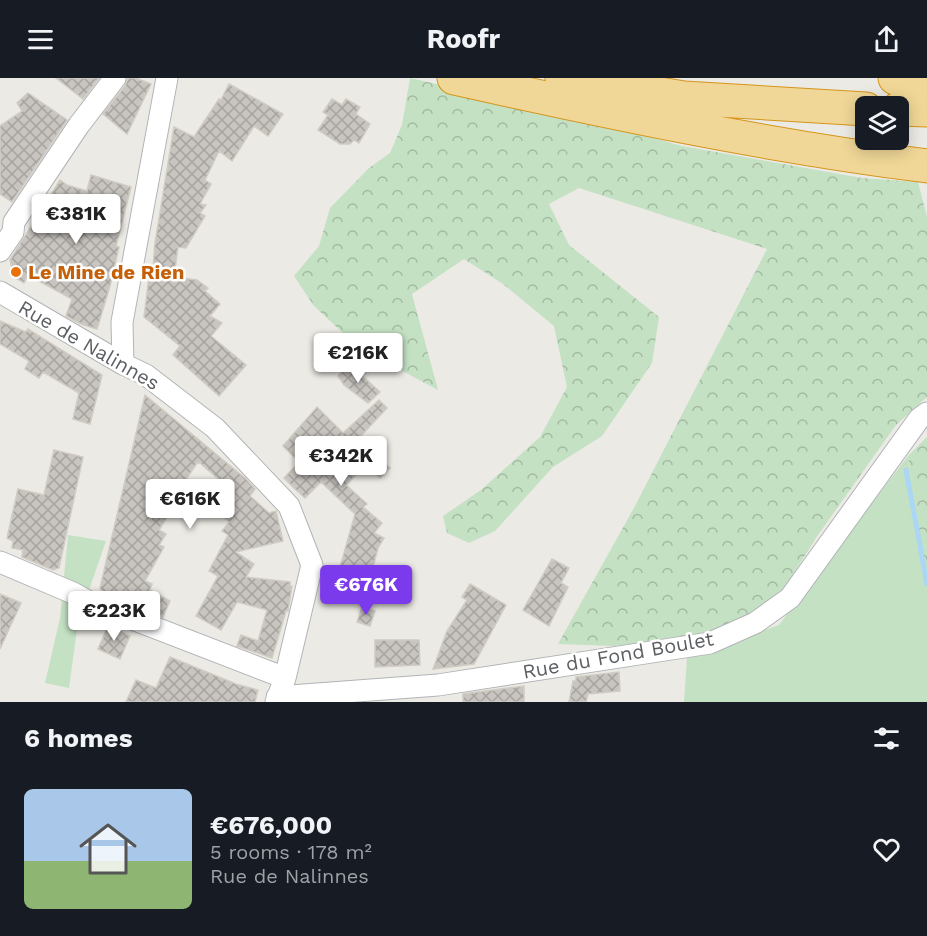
<!DOCTYPE html>
<html lang="en">
<head>
<meta charset="utf-8">
<style>
	:root { --surface:#171b24; --page:#20242c; --text:#f1f3f6; --muted:#9ea1a6; --accent:#7c3aed }
	body { margin:0; font-family:"Work Sans",sans-serif; background:var(--page); color:var(--text); height:100vh; display:flex; flex-direction:column; font-size:22px; white-space:nowrap }
	* { box-sizing:border-box; margin:0 }
	p { font-size:20px; color:var(--muted) }
	.icon { flex:none; width:33px; height:33px; fill:none; stroke:currentColor; stroke-width:2; stroke-linecap:round; stroke-linejoin:round }
	.map { position:relative; height:624px; overflow:hidden }
	.drawer { display:flex; flex-direction:column; background:var(--surface); flex:1 }
	.drawer>* { flex:none }
	.buttons { position:absolute; left:855px; top:18px; display:grid; gap:12px }
	.buttons a { display:grid; place-items:center; width:54px; height:54px; border-radius:9px; background:var(--surface); box-shadow:0 3px 15px #0003; font-size:30px }
	.price { position:absolute; translate:-50% -51px; padding:0 14px; border-radius:6px; background:#fff; color:#222; font-size:20px; line-height:39px; filter:drop-shadow(0 2px 3px #0008) }
	.price::after { content:''; position:absolute; left:50%; top:36px; width:18px; height:14px; margin-left:-9px; background:inherit; clip-path:polygon(0 0,100% 0,50% 100%) }
	.price.active { background:var(--accent); color:#fff }
	ul { padding:0; list-style:none }
	li { display:flex; align-items:center; gap:18px; height:150px; padding:0 24px }
	li span { display:grid; place-items:center; flex:none; width:168px; height:120px; border-radius:9px; color:#555 }
	li>.icon { margin-inline-start:auto }
	span .icon { width:72px; height:72px; fill:#fffc; stroke-width:1 }
	li b { font-size:26px }
	h2 { display:flex; justify-content:space-between; align-items:center; height:72px; padding:0 24px; font-size:26px }
	header { display:flex; justify-content:space-between; align-items:center; height:78px; padding:0 24px; background:var(--surface); font-size:27px; font-weight:700 }
	.map>svg:first-child { display:block }
</style>
</head>
<body>
<header><svg class="icon" aria-label="menu" viewBox="0 0 24 24"><path d="M4 6h16M4 12h16M4 18h16"/></svg>Roofr<svg class="icon" aria-label="share" viewBox="0 0 24 24"><path d="M12 15V3M7 8l5-5 5 5M5 13v7h14v-7"/></svg></header>
<div class="map">
<svg width="927" height="624" viewBox="0 0 927 624">
	<defs>
		<pattern id="forest-crowns" width="20" height="18" patternUnits="userSpaceOnUse" patternTransform="scale(1.5)"><rect width="20" height="18" fill="#c4e1c3"/><path d="M2 6a3 3 0 1 1 6 0M12 15a3 3 0 1 1 6 0" fill="none" stroke="#a2baa2"/></pattern>
		<pattern id="building-cross-hatch" width="8" height="8" patternUnits="userSpaceOnUse" patternTransform="scale(1.5)"><rect width="8" height="8" fill="#c8c5c0"/><path d="M0 0l8 8M0 8l8-8" fill="none" stroke="#a6a39f"/></pattern>
	</defs>
	<rect width="100%" height="100%" fill="#eceae4"/>
	<!-- green -->
	<path fill="#c4e1c3" d="M908 378 927 503V624H684L687 580 779 547Z
		M68 457 106 463 78 544 69 610 45 605 60 540Z"/>
	<!-- forest -->
	<path fill="url(#forest-crowns)" d="M410 0 548 31 682 68 862 100 918 104 927 139V319L896 347 818 457 778 520 710 557 614 568 558 566 635 428 767 171 579 110 549 126 569 167 659 239 652 285 602 358 553 389 495 453 469 465 447 455 443 438 481 412 540 359 567 309 554 248 503 206 464 181 412 216 438 312 358 269 314 228 294 198 319 168 330 130 369 90 390 75 402 47Z
		M927 359V507L908 378Z"/>
	<g fill="none" stroke-linecap="round" stroke-linejoin="round">
		<!-- stream -->
		<path stroke="#abd7f4" stroke-width="5" d="M906 392 927 506"/>
	</g>
	<!-- building -->
	<path fill="url(#building-cross-hatch)" stroke="#d0ccc3" stroke-width="1.5" d="M56 0H99L83 21Z
		M128 0H136L151 6 127 56 103 36 125 8Z
		M229 6 283 36 268 58 254 48 232 83 219 73 205 102 211 106 200 126 206 127 200 135 205 138 186 170 178 169 174 199 197 202 208 210 205 213 220 226 210 238 222 245 211 258 246 287 219 318 173 277 180 268 144 239 150 191H153L155 165 174 49 194 59 219 21 221 22Z
		M28 15 67 42 12 124 0 116V48L22 33 17 25Z
		M332 21 342 27 346 21 360 29 356 36 370 46 359 65 354 62 350 66H340L318 52 328 37 323 34Z
		M91 97 131 109 116 168 119 169 110 208 97 251 81 246 66 238 72 221 28 197 24 205 14 199 10 182 60 102 67 107 87 113Z
		M0 243 26 254 28 251 102 297 90 346 73 341 79 315 43 294 39 300 25 291 29 283 0 266Z
		M349 286 380 314 368 325 344 307 338 298Z
		M145 317 246 401 255 411 250 418 269 435 276 433 283 463 236 474 254 486 246 499 290 504V508H292L288 533H286L272 580 237 568 241 557 258 563 267 532 237 524 221 552 196 538 218 498 209 493 228 457 222 453 229 444 219 434 233 414 200 385H197L173 421 177 423 159 452 166 456 159 467 164 469 145 503 152 506 150 512 170 523 163 539 103 516 100 510Z
		M379 322 387 330 358 361 390 390 380 400 366 387 346 407 367 426 363 429 382 445 374 455 384 460 378 470 372 493 377 496 362 522 333 514 355 436 321 404 305 420 294 410 284 400 299 384 283 368 317 329 343 355Z
		M54 372 83 379 59 490 53 492 22 479 23 472 12 470 13 463 7 460 18 411 44 417Z
		M552 481 569 490 561 505 568 509 549 548 523 532Z
		M470 506 506 527 474 586 433 591 447 553 467 522 462 519Z
		M0 516 21 525 0 571Z
		M362 529 375 533 370 548 357 544Z
		M108 548 130 558 120 581 98 571Z
		M375 562H419L420 587 375 589Z
		M170 579 236 606 258 612 255 624H126L136 602 156 610Z
		M619 594 620 613 588 616 586 624H569L573 603H576V599Z
		M524 608V624H463V616Z"/>
	<g fill="none" stroke-linecap="round" stroke-linejoin="round">
		<defs>
			<path id="street" d="M0 173 13 154 14 144 79 47 115 0
				M0 214 123 286 146 297 215 350 289 428 312 487 285 600 276 624
				M123 286 122 244 167 0
				M0 484 73 515 91 525 285 600
				M277 619 438 607 710 565 755 545 790 520 919 341 927 335"/>
			<path id="highway" d="M454 0C611 35 768 68 927 88
				M562 0 684 20 866 31
				M895 0 927 1
				M898 31 927 32"/>
		</defs>
		<!-- street casing -->
		<use href="#street" stroke="#b1b4b7" stroke-width="23"/>
		<!-- highway casing -->
		<use href="#highway" stroke="#d5951b" stroke-width="35"/>
		<!-- street -->
		<use href="#street" stroke="#fff" stroke-width="21"/>
		<!-- highway -->
		<use href="#highway" stroke="#f0d797" stroke-width="33"/>
	</g>
	<!-- markers -->
	<circle fill="#e8710a" stroke="#fff" stroke-width="2" cx="16" cy="194" r="6"/>
	<g text-anchor="middle" dominant-baseline="central" stroke-width="5" stroke-linejoin="round" paint-order="stroke">
		<!-- food labels -->
		<g font-size="20" font-weight="bold" fill="#c56008" stroke="#fff" text-anchor="start">
			<text x="28" y="194">Le Mine de Rien</text>
		</g>
		<!-- street labels -->
		<g font-size="20" fill="#5c5f62" stroke="#fff">
			<text transform="translate(89 267) rotate(30)">Rue de Nalinnes</text>
			<text transform="translate(618 577) rotate(-10)">Rue du Fond Boulet</text>
		</g>
	</g>
</svg>
<div class="buttons">
<a><svg class="icon" aria-label="layers" viewBox="0 0 24 24"><path d="M12 4l9 5-9 5-9-5zM3 14l9 5 9-5"/></svg></a>
</div>
<b class="price" style="left:76px;top:167px">€381K</b>
<b class="price" style="left:358px;top:306px">€216K</b>
<b class="price" style="left:341px;top:409px">€342K</b>
<b class="price" style="left:190px;top:452px">€616K</b>
<b class="price active" style="left:366px;top:538px">€676K</b>
<b class="price" style="left:114px;top:564px">€223K</b>
</div>
<section class="drawer">
<h2>6 homes<svg class="icon" aria-label="filters" viewBox="0 0 24 24"><path d="M4 7h16M4 17h16"/><circle cx="9" cy="7" r="2"/><circle cx="15" cy="17" r="2"/></svg></h2>
<ul>
<li><span style="background:linear-gradient(#a9c7e8 60%,#8fb573 0)"><svg class="icon" aria-label="home" viewBox="0 0 24 24"><path d="M3 11l9-7 9 7M6 9v11h12V9"/></svg></span><div><b>€676,000</b><p>5 rooms · 178 m²</p><p>Rue de Nalinnes</p></div><svg class="icon" aria-label="heart" viewBox="0 0 24 24"><path d="M12 20l-8-8c-3-5 5-10 8-4 3-6 11-1 8 4z"/></svg></li>
</ul>
</section>
</body>
</html>
